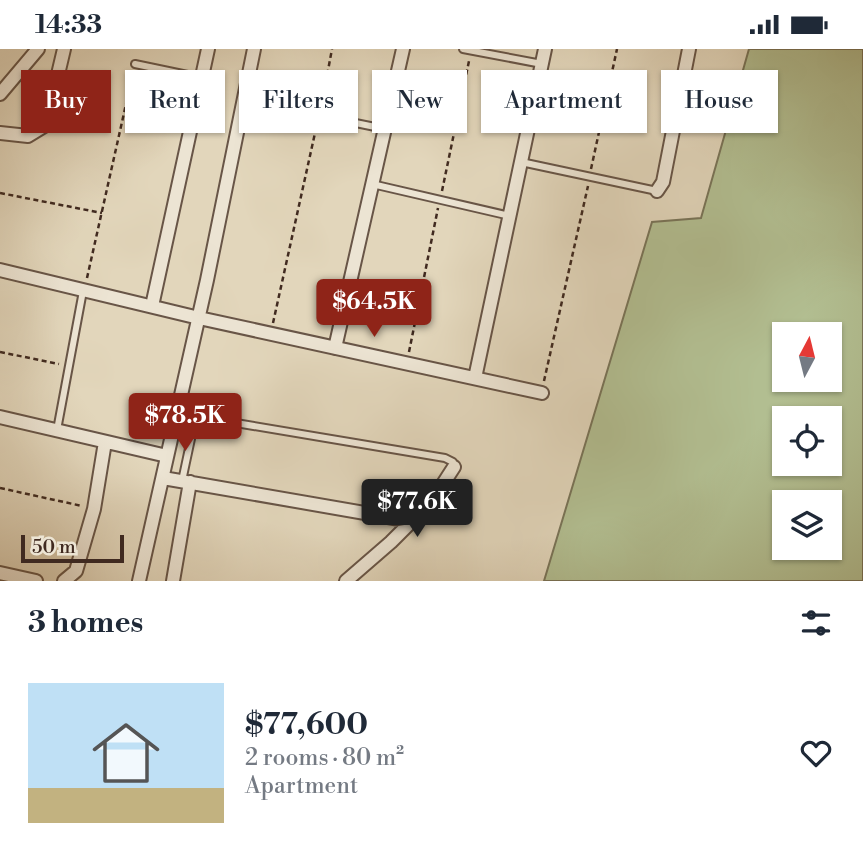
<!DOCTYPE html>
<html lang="en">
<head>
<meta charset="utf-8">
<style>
	:root { --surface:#fff; --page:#f2f2f3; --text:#1f2937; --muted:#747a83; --line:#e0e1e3; --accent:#8f2418 }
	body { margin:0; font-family:"Libre Bodoni",serif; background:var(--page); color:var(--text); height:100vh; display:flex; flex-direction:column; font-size:26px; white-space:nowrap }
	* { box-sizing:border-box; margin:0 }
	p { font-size:23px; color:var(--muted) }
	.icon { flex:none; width:38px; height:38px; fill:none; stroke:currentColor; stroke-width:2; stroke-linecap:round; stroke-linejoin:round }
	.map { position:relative; height:532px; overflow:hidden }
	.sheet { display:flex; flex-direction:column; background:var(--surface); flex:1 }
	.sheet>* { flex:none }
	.guide { position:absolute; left:21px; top:21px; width:822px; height:63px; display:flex; gap:14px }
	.needle { width:46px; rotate:7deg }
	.fabs { position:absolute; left:772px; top:273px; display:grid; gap:14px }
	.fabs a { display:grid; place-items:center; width:70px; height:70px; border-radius:0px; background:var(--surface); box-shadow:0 2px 5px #0004; font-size:35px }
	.scale { position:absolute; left:21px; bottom:18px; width:103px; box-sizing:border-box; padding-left:7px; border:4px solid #402a20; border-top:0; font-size:19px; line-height:24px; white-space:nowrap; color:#402a20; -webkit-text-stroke:5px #ece4d3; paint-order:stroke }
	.price { position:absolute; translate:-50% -60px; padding:0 16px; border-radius:7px; background:var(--accent); color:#fff; font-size:23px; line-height:46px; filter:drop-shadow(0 2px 4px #0008) }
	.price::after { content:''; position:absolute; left:50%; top:42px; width:21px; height:16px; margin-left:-10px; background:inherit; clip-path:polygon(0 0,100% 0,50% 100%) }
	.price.selected { background:#222; color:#fff }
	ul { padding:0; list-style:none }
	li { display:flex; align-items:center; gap:21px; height:175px; padding:0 28px }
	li+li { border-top:2px solid var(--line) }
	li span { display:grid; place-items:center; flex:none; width:196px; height:140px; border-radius:0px; color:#555 }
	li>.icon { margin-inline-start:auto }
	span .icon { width:84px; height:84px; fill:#fffc; stroke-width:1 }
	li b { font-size:30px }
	h2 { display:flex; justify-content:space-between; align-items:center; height:84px; padding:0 28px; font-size:30px }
	.pill { padding:0 24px; border-radius:0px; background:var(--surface); box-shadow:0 2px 5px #0004; font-size:24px; line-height:63px }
	.pill.selected { background:var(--accent); color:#fff }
	.status { display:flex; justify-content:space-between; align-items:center; height:49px; padding:0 35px; background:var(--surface); direction:ltr }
	.status svg { height:19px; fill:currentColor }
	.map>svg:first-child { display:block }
</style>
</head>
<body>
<div class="status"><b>14:33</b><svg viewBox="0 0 49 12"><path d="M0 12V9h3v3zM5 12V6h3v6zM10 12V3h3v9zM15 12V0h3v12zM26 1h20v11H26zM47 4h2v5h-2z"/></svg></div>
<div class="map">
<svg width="863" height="532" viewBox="0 0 863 532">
	<rect width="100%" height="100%" fill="#e2d6bb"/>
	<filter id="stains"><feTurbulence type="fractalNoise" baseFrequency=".00286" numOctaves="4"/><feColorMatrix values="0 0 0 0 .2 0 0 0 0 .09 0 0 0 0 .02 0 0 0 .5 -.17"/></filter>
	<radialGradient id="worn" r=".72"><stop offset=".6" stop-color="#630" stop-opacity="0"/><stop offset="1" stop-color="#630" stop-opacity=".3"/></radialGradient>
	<!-- green -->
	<path fill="#b2be91" stroke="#797458" stroke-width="2" fill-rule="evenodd" d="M749 0H863V532H544L652 173 701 169ZM784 285H830V331H784ZM784 369H830V415H784ZM784 453H830V499H784Z"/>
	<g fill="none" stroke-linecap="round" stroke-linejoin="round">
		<defs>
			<path id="service" d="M463 0 542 15
				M135 15 202 29
				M243 51 385 80
				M521 113 657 142
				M372 135 510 167
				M57 381 83 242
				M182 432 195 371 200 368 445 409 453 413 454 418"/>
			<path id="minor" d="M0 45 38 0
				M0 84 28 87 46 76 64 0
				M657 142 663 133 689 0
				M0 221 199 269 542 344
				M152 257 208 0
				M335 299 403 0
				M475 329 545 0
				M0 368 167 407
				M163 429 411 472
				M0 524 36 532
				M64 532 76 522 94 460 105 393
				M139 532 207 231 254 0
				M173 532 190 433
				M346 532 391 493 432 452 454 418"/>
		</defs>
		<!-- service casing -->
		<use href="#service" stroke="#685547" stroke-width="10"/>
		<!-- minor casing -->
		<use href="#minor" stroke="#685547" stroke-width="16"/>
		<!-- path -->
		<path stroke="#402a20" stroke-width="2.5" stroke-dasharray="5 3.5" stroke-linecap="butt" d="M321 59 332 0
			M591 120 617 0
			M442 142 469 12
			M0 144 102 164
			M87 229 133 24
			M273 274 317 75
			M0 303 59 315
			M409 303 438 159
			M544 332 588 137
			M0 439 82 457"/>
		<!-- service -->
		<use href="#service" stroke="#ece4d3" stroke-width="6"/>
		<!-- minor -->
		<use href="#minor" stroke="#ece4d3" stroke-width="12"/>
	</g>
	<rect width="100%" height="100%" filter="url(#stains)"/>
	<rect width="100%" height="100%" fill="url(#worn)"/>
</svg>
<div class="fabs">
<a><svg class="needle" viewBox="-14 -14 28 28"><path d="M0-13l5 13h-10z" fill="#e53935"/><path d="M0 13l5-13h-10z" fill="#747a83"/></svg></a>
<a><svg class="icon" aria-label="locate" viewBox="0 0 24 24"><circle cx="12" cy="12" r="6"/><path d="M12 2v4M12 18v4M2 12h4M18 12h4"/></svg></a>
<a><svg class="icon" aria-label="layers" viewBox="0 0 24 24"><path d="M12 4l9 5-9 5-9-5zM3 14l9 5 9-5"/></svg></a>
</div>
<div class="scale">50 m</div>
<b class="price" style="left:374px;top:290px">$64.5K</b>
<b class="price" style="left:185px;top:404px">$78.5K</b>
<b class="price selected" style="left:417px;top:490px">$77.6K</b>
<div class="guide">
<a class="pill selected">Buy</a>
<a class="pill">Rent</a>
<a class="pill">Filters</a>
<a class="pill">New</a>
<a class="pill">Apartment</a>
<a class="pill">House</a>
</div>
</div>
<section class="sheet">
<h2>3 homes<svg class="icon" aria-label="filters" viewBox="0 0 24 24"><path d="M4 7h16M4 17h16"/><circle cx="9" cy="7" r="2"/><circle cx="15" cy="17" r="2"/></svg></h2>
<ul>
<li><span style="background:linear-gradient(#bfe0f5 75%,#c2b280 0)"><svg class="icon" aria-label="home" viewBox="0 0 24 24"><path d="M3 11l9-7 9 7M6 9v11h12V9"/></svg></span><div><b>$77,600</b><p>2 rooms · 80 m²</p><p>Apartment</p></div><svg class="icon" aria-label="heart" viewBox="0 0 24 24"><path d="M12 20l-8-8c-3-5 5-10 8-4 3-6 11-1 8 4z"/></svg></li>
</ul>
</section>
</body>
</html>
